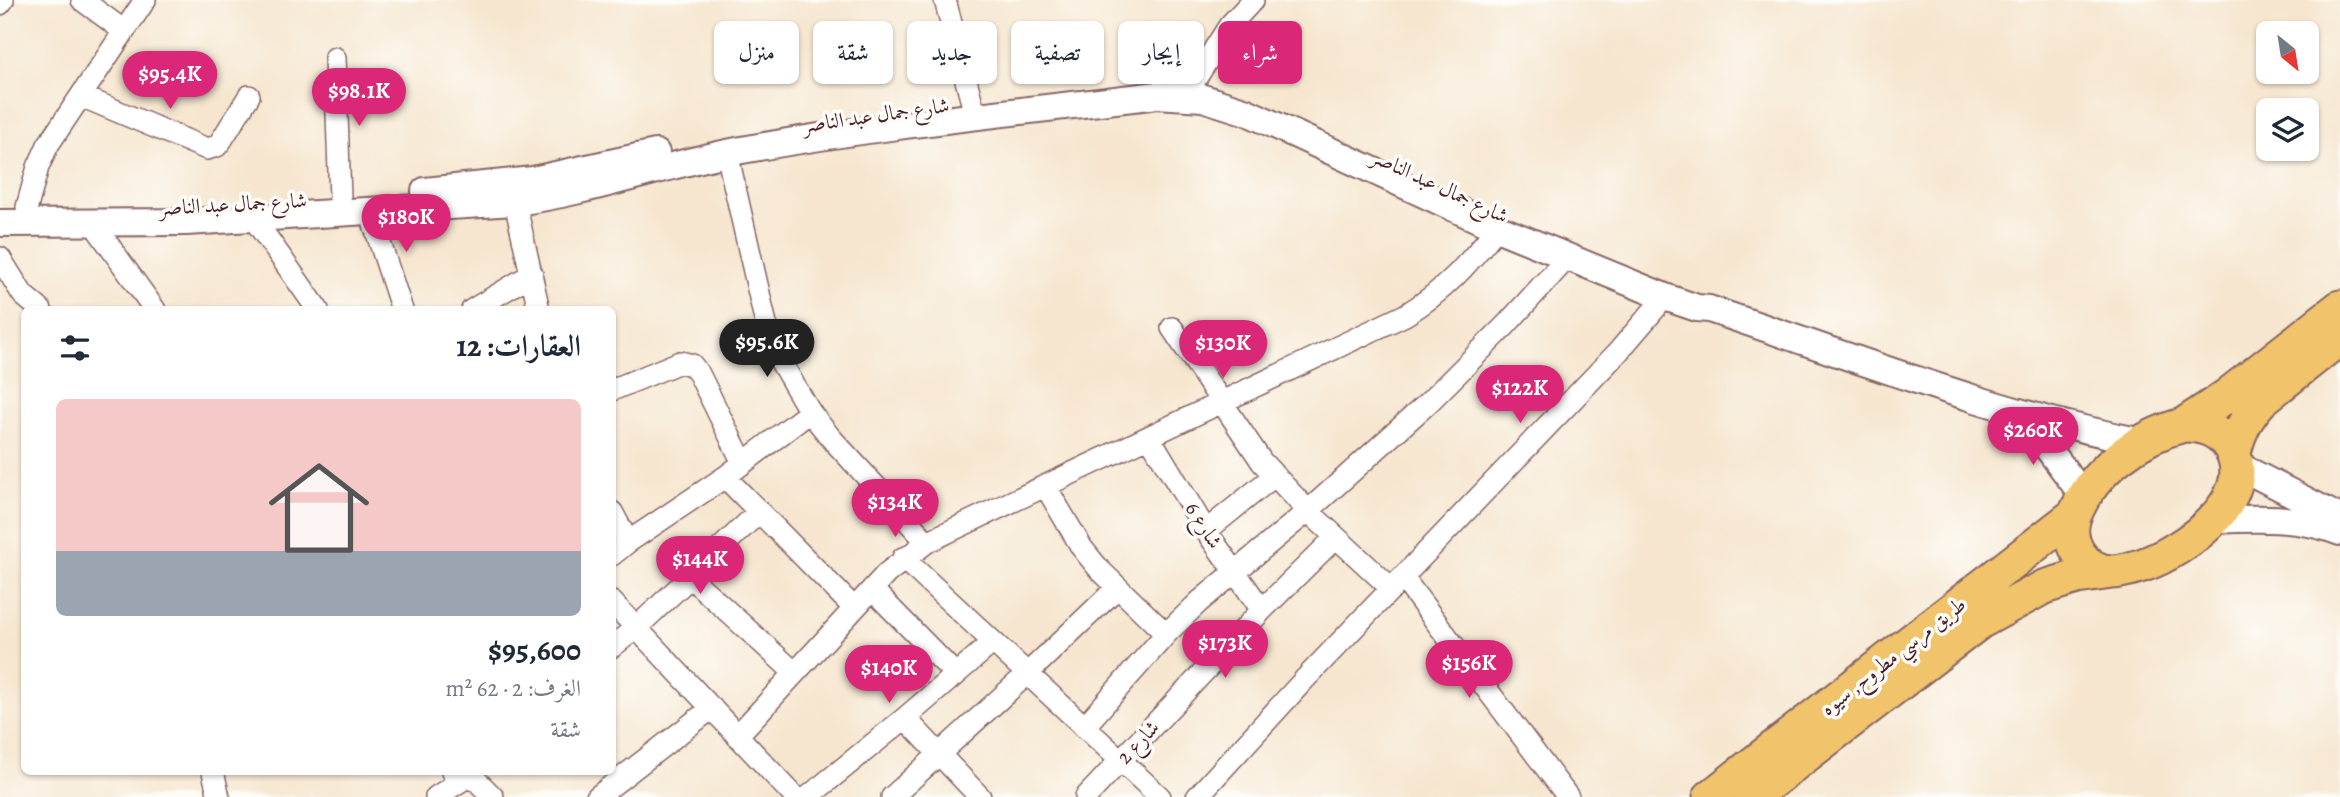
<!DOCTYPE html>
<html lang="ar">
<head>
<meta charset="utf-8">
<style>
	:root { --surface:#fff; --page:#f2f2f3; --text:#1f2937; --muted:#747a83; --line:#e0e1e3; --accent:#db2777 }
	body { margin:0; font-family:Alegreya,Amiri,serif; background:var(--page); color:var(--text); direction:rtl; height:100vh; display:flex; flex-direction:column; font-size:26px; white-space:nowrap }
	* { box-sizing:border-box; margin:0 }
	p { font-size:23px; color:var(--muted) }
	.icon { flex:none; width:38px; height:38px; fill:none; stroke:currentColor; stroke-width:2; stroke-linecap:round; stroke-linejoin:round }
	.map { position:relative; flex:1; overflow:hidden; direction:ltr }
	.panel { position:absolute; left:21px; top:306px; width:595px; height:469px; display:flex; flex-direction:column; background:var(--surface); border-radius:10px; box-shadow:0 2px 5px #0004; direction:rtl }
	.panel>* { flex:none }
	.hud { position:absolute; left:637px; top:21px; width:665px; height:63px; direction:rtl; display:flex; gap:14px }
	.needle { width:46px; rotate:150deg }
	.fabs { position:absolute; left:2256px; top:21px; display:grid; gap:14px }
	.fabs a { display:grid; place-items:center; width:63px; height:63px; border-radius:10px; background:var(--surface); box-shadow:0 2px 5px #0004; font-size:35px }
	.price { position:absolute; translate:-50% -60px; padding:0 16px; border-radius:24px; background:var(--accent); color:#fff; font-size:23px; line-height:46px; filter:drop-shadow(0 2px 4px #0008) }
	.price::after { content:''; position:absolute; left:50%; top:42px; width:21px; height:16px; margin-left:-10px; background:inherit; clip-path:polygon(0 0,100% 0,50% 100%) }
	.price.selected { background:#222; color:#fff }
	ul { padding:0; list-style:none }
	li { display:grid; align-content:center; gap:14px; height:371px; padding:0 35px }
	li+li { border-top:2px solid var(--line) }
	li span { display:grid; place-items:center; height:217px; border-radius:10px; color:#555 }
	li>.icon { margin-inline-start:auto }
	span .icon { width:126px; height:126px; fill:#fffc; stroke-width:1 }
	li b { font-size:30px }
	h2 { display:flex; justify-content:space-between; align-items:center; height:84px; padding:0 35px; font-size:30px }
	.chip { padding:0 24px; border-radius:10px; background:var(--surface); box-shadow:0 2px 5px #0004; font-size:24px; line-height:63px }
	.chip.selected { background:var(--accent); color:#fff }
	.map>svg:first-child { display:block }
</style>
</head>
<body>
<div class="map">
<svg width="2340" height="797" viewBox="0 0 2340 797">
	<rect width="100%" height="100%" fill="#fdfcf7"/>
	<filter id="ink" filterUnits="userSpaceOnUse"><feTurbulence type="fractalNoise" baseFrequency=".0143" numOctaves="2"/><feDisplacementMap in="SourceGraphic" scale="14" xChannelSelector="R" yChannelSelector="G"/><feConvolveMatrix kernelMatrix="1 2 1 2 8 2 1 2 1" color-interpolation-filters="sRGB"/></filter>
	<filter id="wash" filterUnits="userSpaceOnUse"><feTurbulence type="fractalNoise" baseFrequency=".00686" numOctaves="4" result="noise"/><feDisplacementMap in="SourceGraphic" scale="28" xChannelSelector="R" yChannelSelector="G"/><feGaussianBlur stdDeviation="1.57" result="paint"/><feColorMatrix in="noise" values="0 0 0 0 0 0 0 0 0 0 0 0 0 0 0 0 0 1.4 0 .05"/><feComposite in="paint" operator="in"/></filter>
	<g filter="url(#wash)">
		<rect width="100%" height="100%" fill="#f6e6cf"/>
	</g>
	<g filter="url(#ink)">
		<g fill="none" stroke-linecap="round" stroke-linejoin="round">
			<defs>
				<path id="minor" d="M82 0 124 31
					M945 0 972 103
					M0 4 3 0
					M335 58 340 199
					M1193 83 1229 26 1253 0
					M81 96 207 149 217 146 221 141 249 96
					M727 153 766 324 778 357 810 412 831 438 927 542
					M515 202 539 310
					M27 207 38 167 48 145 145 0
					M370 212 402 310
					M254 219 318 310
					M93 223 155 310
					M0 258 23 295 41 310
					M472 310 532 274
					M1172 328 1262 462 1308 511 1392 589
					M612 390 680 362 692 365 699 374 743 463
					M1150 438 1206 531 1262 610
					M725 477 854 608
					M1046 487 1082 548 1099 569 1166 634
					M612 512 628 542
					M1206 531 1274 476
					M612 555 628 542 725 477 810 412
					M903 558 1160 797
					M690 577 795 673
					M1403 578 1568 797
					M872 589 956 675
					M612 602 795 797
					M612 647 637 627 759 512
					M905 718 980 797
					M1084 727 1166 634 1199 602 1308 511 1429 402 1506 325 1568 257
					M737 736 887 573 927 542 1405 315C1445 291 1468 264 1497 228
					M213 772 219 797
					M452 772 477 781 493 797
					M436 797 467 777
					M597 797 712 708
					M808 797 905 718 993 642
					M892 797 1027 674 1117 588
					M1086 797 1262 610 1336 537
					M1197 797 1304 680 1618 352 1665 297"/>
				<path id="tertiary" d="M425 191 533 180 656 153
					M0 223 186 222 515 202C592 192 666 164 742 150 879 125 1019 112 1157 95L1203 98 1247 112 1497 228 1665 297 1697 308 1709 309C1851 356 1994 413 2142 442
					M2013 412 2044 443 2085 498
					M2237 465 2340 518
					M2213 520C2255 518 2300 516 2340 532"/>
				<path id="primary" d="M2183 425C2202 425 2219 430 2229 446 2262 496 2184 551 2143 565 2134 568 2122 572 2112 572 2083 571 2064 541 2075 514 2094 470 2138 437 2183 425Z
					M2183 425 2225 397 2340 307
					M2234 453C2239 431 2247 416 2262 400L2340 338
					M1710 797 2075 514
					M1752 797 1980 622 2044 587 2077 577 2112 572"/>
			</defs>
			<!-- minor casing -->
			<use href="#minor" stroke="#866564" stroke-width="24"/>
			<!-- tertiary casing -->
			<use href="#tertiary" stroke="#866564" stroke-width="30"/>
			<!-- primary casing -->
			<use href="#primary" stroke="#866564" stroke-width="37"/>
			<!-- minor -->
			<use href="#minor" stroke="#fff" stroke-width="21"/>
			<!-- tertiary -->
			<use href="#tertiary" stroke="#fff" stroke-width="26"/>
			<!-- primary -->
			<use href="#primary" stroke="#f1c36a" stroke-width="33"/>
		</g>
	</g>
	<g text-anchor="middle" dominant-baseline="central" stroke-width="7" stroke-linejoin="round" paint-order="stroke">
		<!-- street labels -->
		<g font-size="21" fill="#4a1f2b" stroke="#fdfcf7">
			<text transform="translate(876 115) rotate(-8)">شارع جمال عبد الناصر</text>
			<text transform="translate(1440 186) rotate(25)">شارع جمال عبد الناصر</text>
			<text transform="translate(233 204) rotate(-3)">شارع جمال عبد الناصر</text>
			<text transform="translate(1204 525) rotate(58)">شارع 6</text>
			<text transform="translate(1893 656) rotate(-38)">طريق مرسي مطروح, سيوه</text>
			<text transform="translate(1138 742) rotate(-47)">شارع 2</text>
		</g>
	</g>
</svg>
<div class="fabs">
<a><svg class="needle" viewBox="-14 -14 28 28"><path d="M0-13l5 13h-10z" fill="#e53935"/><path d="M0 13l5-13h-10z" fill="#747a83"/></svg></a>
<a><svg class="icon" aria-label="layers" viewBox="0 0 24 24"><path d="M12 4l9 5-9 5-9-5zM3 14l9 5 9-5"/></svg></a>
</div>
<b class="price" style="left:170px;top:111px">$95.4K</b>
<b class="price" style="left:359px;top:128px">$98.1K</b>
<b class="price" style="left:406px;top:254px">$180K</b>
<b class="price selected" style="left:767px;top:379px">$95.6K</b>
<b class="price" style="left:1223px;top:380px">$130K</b>
<b class="price" style="left:1520px;top:425px">$122K</b>
<b class="price" style="left:2033px;top:467px">$260K</b>
<b class="price" style="left:895px;top:539px">$134K</b>
<b class="price" style="left:700px;top:596px">$144K</b>
<b class="price" style="left:1225px;top:680px">$173K</b>
<b class="price" style="left:1469px;top:700px">$156K</b>
<b class="price" style="left:889px;top:705px">$140K</b>
<div class="hud">
<a class="chip selected">شراء</a>
<a class="chip">إيجار</a>
<a class="chip">تصفية</a>
<a class="chip">جديد</a>
<a class="chip">شقة</a>
<a class="chip">منزل</a>
</div>
<section class="panel">
<h2>العقارات: 12<svg class="icon" aria-label="filters" viewBox="0 0 24 24"><path d="M4 7h16M4 17h16"/><circle cx="9" cy="7" r="2"/><circle cx="15" cy="17" r="2"/></svg></h2>
<ul>
<li><span style="background:linear-gradient(#f6c9c9 70%,#9aa5b1 0)"><svg class="icon" aria-label="home" viewBox="0 0 24 24"><path d="M3 11l9-7 9 7M6 9v11h12V9"/></svg></span><div><b>$95,600</b><p>الغرف: 2 · 62 m²</p><p>شقة</p></div></li>
</ul>
</section>
</div>
</body>
</html>
